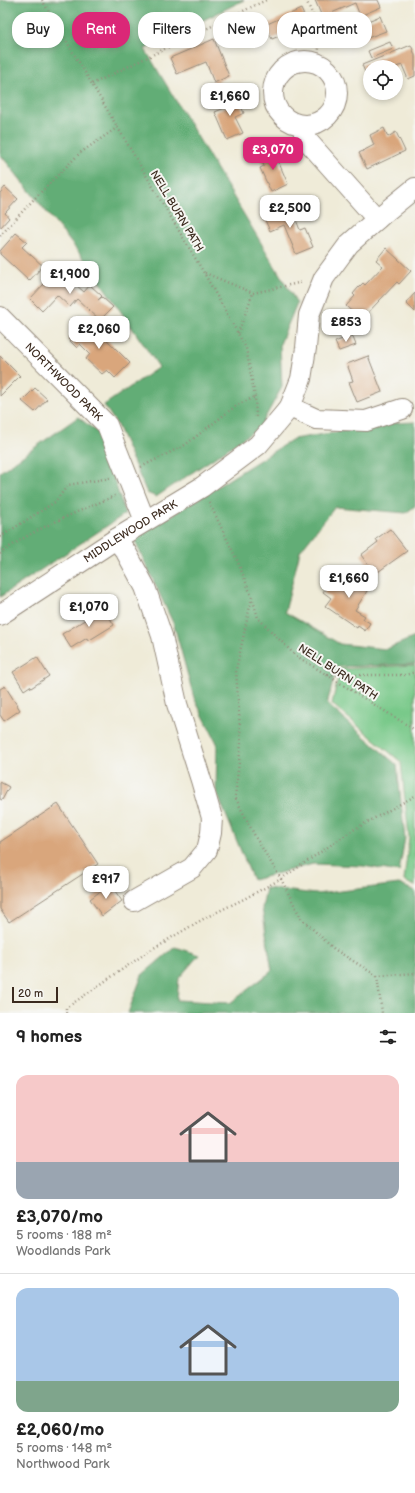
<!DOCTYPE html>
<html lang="en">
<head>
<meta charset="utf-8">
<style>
	:root { --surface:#fff; --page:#f6f6f6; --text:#222; --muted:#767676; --line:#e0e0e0; --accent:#db2777 }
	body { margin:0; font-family:"Balsamiq Sans",sans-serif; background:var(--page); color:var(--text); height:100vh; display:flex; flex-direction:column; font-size:15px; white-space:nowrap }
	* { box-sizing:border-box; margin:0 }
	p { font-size:13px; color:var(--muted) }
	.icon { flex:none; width:22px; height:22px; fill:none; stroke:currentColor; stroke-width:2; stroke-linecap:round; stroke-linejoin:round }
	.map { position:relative; height:1013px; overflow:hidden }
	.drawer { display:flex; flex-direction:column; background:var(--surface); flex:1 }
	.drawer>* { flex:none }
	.banner { position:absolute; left:12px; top:12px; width:391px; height:36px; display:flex; gap:8px }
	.tools { position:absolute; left:363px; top:60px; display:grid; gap:8px }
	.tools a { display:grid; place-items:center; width:40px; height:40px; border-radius:50%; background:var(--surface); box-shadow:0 2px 6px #0003; font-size:20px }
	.scale { position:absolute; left:12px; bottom:10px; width:46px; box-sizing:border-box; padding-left:4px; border:2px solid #3b2a1e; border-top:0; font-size:11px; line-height:14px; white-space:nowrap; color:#3b2a1e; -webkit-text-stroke:3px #f6f6f2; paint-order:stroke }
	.price { position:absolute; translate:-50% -34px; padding:0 9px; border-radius:8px; background:#fff; color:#222; font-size:13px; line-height:26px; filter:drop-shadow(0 1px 2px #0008) }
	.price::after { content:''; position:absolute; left:50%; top:24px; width:12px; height:9px; margin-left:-6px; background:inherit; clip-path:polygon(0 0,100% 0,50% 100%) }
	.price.active { background:var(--accent); color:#fff }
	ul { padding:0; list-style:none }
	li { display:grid; align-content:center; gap:8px; height:212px; padding:0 16px }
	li+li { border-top:1px solid var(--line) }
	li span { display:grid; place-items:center; height:124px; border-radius:12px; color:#555 }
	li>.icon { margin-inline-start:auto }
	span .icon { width:72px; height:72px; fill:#fffc; stroke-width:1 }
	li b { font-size:17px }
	h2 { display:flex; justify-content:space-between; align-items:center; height:48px; padding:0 16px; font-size:17px }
	.tag { padding:0 14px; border-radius:16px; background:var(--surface); box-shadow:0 2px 6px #0003; font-size:14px; line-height:36px }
	.tag.active { background:var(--accent); color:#fff }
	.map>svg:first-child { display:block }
</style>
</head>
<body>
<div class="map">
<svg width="415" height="1013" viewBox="0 0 415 1013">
	<rect width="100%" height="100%" fill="#f6f6f2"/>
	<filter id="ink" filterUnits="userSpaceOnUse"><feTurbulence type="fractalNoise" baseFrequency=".025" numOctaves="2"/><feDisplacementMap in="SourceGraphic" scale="8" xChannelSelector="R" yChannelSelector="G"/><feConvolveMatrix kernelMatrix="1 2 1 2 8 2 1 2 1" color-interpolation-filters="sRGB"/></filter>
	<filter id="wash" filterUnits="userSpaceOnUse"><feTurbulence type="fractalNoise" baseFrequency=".012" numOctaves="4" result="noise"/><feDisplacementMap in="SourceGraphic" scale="16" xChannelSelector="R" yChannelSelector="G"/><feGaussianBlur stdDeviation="0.9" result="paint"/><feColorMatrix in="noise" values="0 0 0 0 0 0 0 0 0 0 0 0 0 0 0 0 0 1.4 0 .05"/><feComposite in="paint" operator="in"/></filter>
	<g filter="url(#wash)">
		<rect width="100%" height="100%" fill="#efebd8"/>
		<!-- green -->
		<path fill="#79c98a" stroke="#5a7a54" d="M415 665V886L404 881 409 837 401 762 332 704 340 669Z"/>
		<!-- forest -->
		<path fill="#62ad76" stroke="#4e6c4a" d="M0 0H244L145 49 297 303 280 344 282 387 260 427 156 497 147 493 117 425 104 405 159 367 88 264 0 154Z
			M78 417 100 434 125 514 0 597V472Z
			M415 422V506L406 513 335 507 300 551 285 612 340 644 386 649 415 637V664L337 667 327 704 397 765 405 838 399 872 363 866 313 864 253 880 216 791 217 743 194 698 174 625 134 539 293 439 393 423Z
			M399 884 415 891V1013H128L142 975 175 947 199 955 179 978 177 1000 230 1003 272 971 262 908 266 888 316 894Z"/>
		<g id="blocks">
			<!-- building -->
			<path fill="#d9a67c" d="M315 0H378L381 7 360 16 355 3 322 17Z
				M301 9 308 24 272 39 265 25Z
				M380 16 386 31 362 40 356 26Z
				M235 26 242 41 230 45 224 31Z
				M214 39 229 76 214 83 206 62 177 74 170 58Z
				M390 42 393 49 371 58 368 51Z
				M411 45 415 55V76L408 79 402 65 396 67H370V78L368 79 362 65Z
				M235 93 244 113 235 117 243 133 227 140 215 112 227 107 223 99Z
				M384 128 388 137 396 132 405 151 367 169 359 153 374 145 370 135Z
				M273 149 288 184 271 192 260 168 264 166 259 154Z
				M5 187 18 199 5 213 9 218 0 228V193Z
				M291 207 300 230 305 228 313 247 296 254 284 225 270 231 264 218Z
				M16 233 27 242 22 247 43 266 29 281 0 254V251Z
				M386 248 411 271 399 284 397 282 361 320 346 306 355 296 353 294 358 288 363 283 365 285 383 266 376 260Z
				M58 269 84 292 90 285 102 296 98 300 102 297 113 307 100 320 77 299 70 307 57 295 42 311 30 299Z
				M415 293V312L406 303Z
				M87 320 130 363 115 378 107 370 102 374 86 359 90 354 80 344 77 348 68 339Z
				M352 335 356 345 339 351 335 342Z
				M0 356 20 376 0 396Z
				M368 356 382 392 357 402 349 382 353 381 347 364Z
				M35 388 47 399 35 412 22 401Z
				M390 529 407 551 375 574 361 555 378 542 376 539Z
				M358 570 373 580 366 590 367 591 355 610 365 616 363 619 370 623 365 631 358 626 357 628 325 606 331 598 323 592 328 584 337 590 346 577 351 581Z
				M104 608 114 625 88 641 87 638 71 648 62 634Z
				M37 657 49 676 31 688 30 686 24 690 13 672Z
				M5 686 20 710 4 721 0 715V689Z
				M0 782 9 787 2 800 0 799Z
				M58 804 98 864 9 922 0 909V842Z
				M110 884 122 901 102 916 90 899Z"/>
		</g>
	</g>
	<g filter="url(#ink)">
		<use href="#blocks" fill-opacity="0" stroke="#958a7b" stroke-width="1"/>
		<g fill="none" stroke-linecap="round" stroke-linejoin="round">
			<defs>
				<g id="minor">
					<circle cx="305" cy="93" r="32"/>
					<path d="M304 125V137L377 219"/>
					<path id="s1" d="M0 317 107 425 145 521"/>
					<path d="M290 407 316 419 366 421 402 409"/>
					<path d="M116 539 126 552 145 587 162 636 177 704 201 780 212 818 211 833 207 850 192 868 134 901"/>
					<path id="s2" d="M0 615 116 539 202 487 258 445 290 407 301 379 306 348 309 315 324 278 349 244 383 214 415 188"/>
				</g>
			</defs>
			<!-- minor casing -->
			<use href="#minor" stroke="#958a7b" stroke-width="22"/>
			<!-- path -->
			<path stroke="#958a7b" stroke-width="2.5" stroke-dasharray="1 3" stroke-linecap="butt" d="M42 0 204 273 246 348 255 397 256 419
				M306 0 321 33 317 63
				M92 84 266 0
				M0 236 34 199 80 153 118 127
				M205 273 253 293 303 282
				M238 333 253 293
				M141 467 185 445 237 405 255 397
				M209 502 237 560 252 597 258 618 295 655 415 730
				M0 537 55 502 68 485 110 478
				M0 554C32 529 80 511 117 495
				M252 597 236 670 241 744 235 797 256 838 281 879 301 918 334 949 377 976 415 973
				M328 675H406L415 672
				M377 976 382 1013
				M66 1013V1008L152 949 205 918 242 900 281 879 353 830 415 796"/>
			<!-- minor -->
			<use href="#minor" stroke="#fff" stroke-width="20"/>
		</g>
	</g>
	<g text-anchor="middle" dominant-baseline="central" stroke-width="4" stroke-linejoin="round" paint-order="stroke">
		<!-- street labels -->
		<g font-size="11" fill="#3b2a1e" stroke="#f6f6f2">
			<text transform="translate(177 211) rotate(59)">NELL BURN PATH</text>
			<text stroke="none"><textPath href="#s1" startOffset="91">NORTHWOOD PARK</textPath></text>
			<text stroke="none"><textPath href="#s2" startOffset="155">MIDDLEWOOD PARK</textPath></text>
			<text transform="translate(338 672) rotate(33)">NELL BURN PATH</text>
		</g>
	</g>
</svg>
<div class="tools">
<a><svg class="icon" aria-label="locate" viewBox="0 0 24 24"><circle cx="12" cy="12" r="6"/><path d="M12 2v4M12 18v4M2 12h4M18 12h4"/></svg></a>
</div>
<div class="scale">20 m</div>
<b class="price" style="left:230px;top:117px">£1,660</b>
<b class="price active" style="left:273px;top:171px">£3,070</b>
<b class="price" style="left:290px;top:229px">£2,500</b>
<b class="price" style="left:70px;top:295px">£1,900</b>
<b class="price" style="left:346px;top:343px">£853</b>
<b class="price" style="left:99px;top:350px">£2,060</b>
<b class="price" style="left:349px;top:599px">£1,660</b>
<b class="price" style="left:89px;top:628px">£1,070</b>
<b class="price" style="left:106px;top:900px">£917</b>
<div class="banner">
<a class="tag">Buy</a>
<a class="tag active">Rent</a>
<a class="tag">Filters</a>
<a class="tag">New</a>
<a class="tag">Apartment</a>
</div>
</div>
<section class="drawer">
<h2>9 homes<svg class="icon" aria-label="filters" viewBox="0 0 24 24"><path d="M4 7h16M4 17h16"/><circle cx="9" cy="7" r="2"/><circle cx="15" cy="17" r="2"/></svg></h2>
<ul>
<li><span style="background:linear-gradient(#f6c9c9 70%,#9aa5b1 0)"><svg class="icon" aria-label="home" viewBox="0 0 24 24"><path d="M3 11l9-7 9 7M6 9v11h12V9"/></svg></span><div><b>£3,070/mo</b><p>5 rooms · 188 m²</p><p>Woodlands Park</p></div></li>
<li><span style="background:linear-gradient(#a9c7e8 75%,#7fa58c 0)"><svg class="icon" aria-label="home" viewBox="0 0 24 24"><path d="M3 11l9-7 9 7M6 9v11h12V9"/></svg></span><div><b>£2,060/mo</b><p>5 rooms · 148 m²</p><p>Northwood Park</p></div></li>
</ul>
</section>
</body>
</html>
